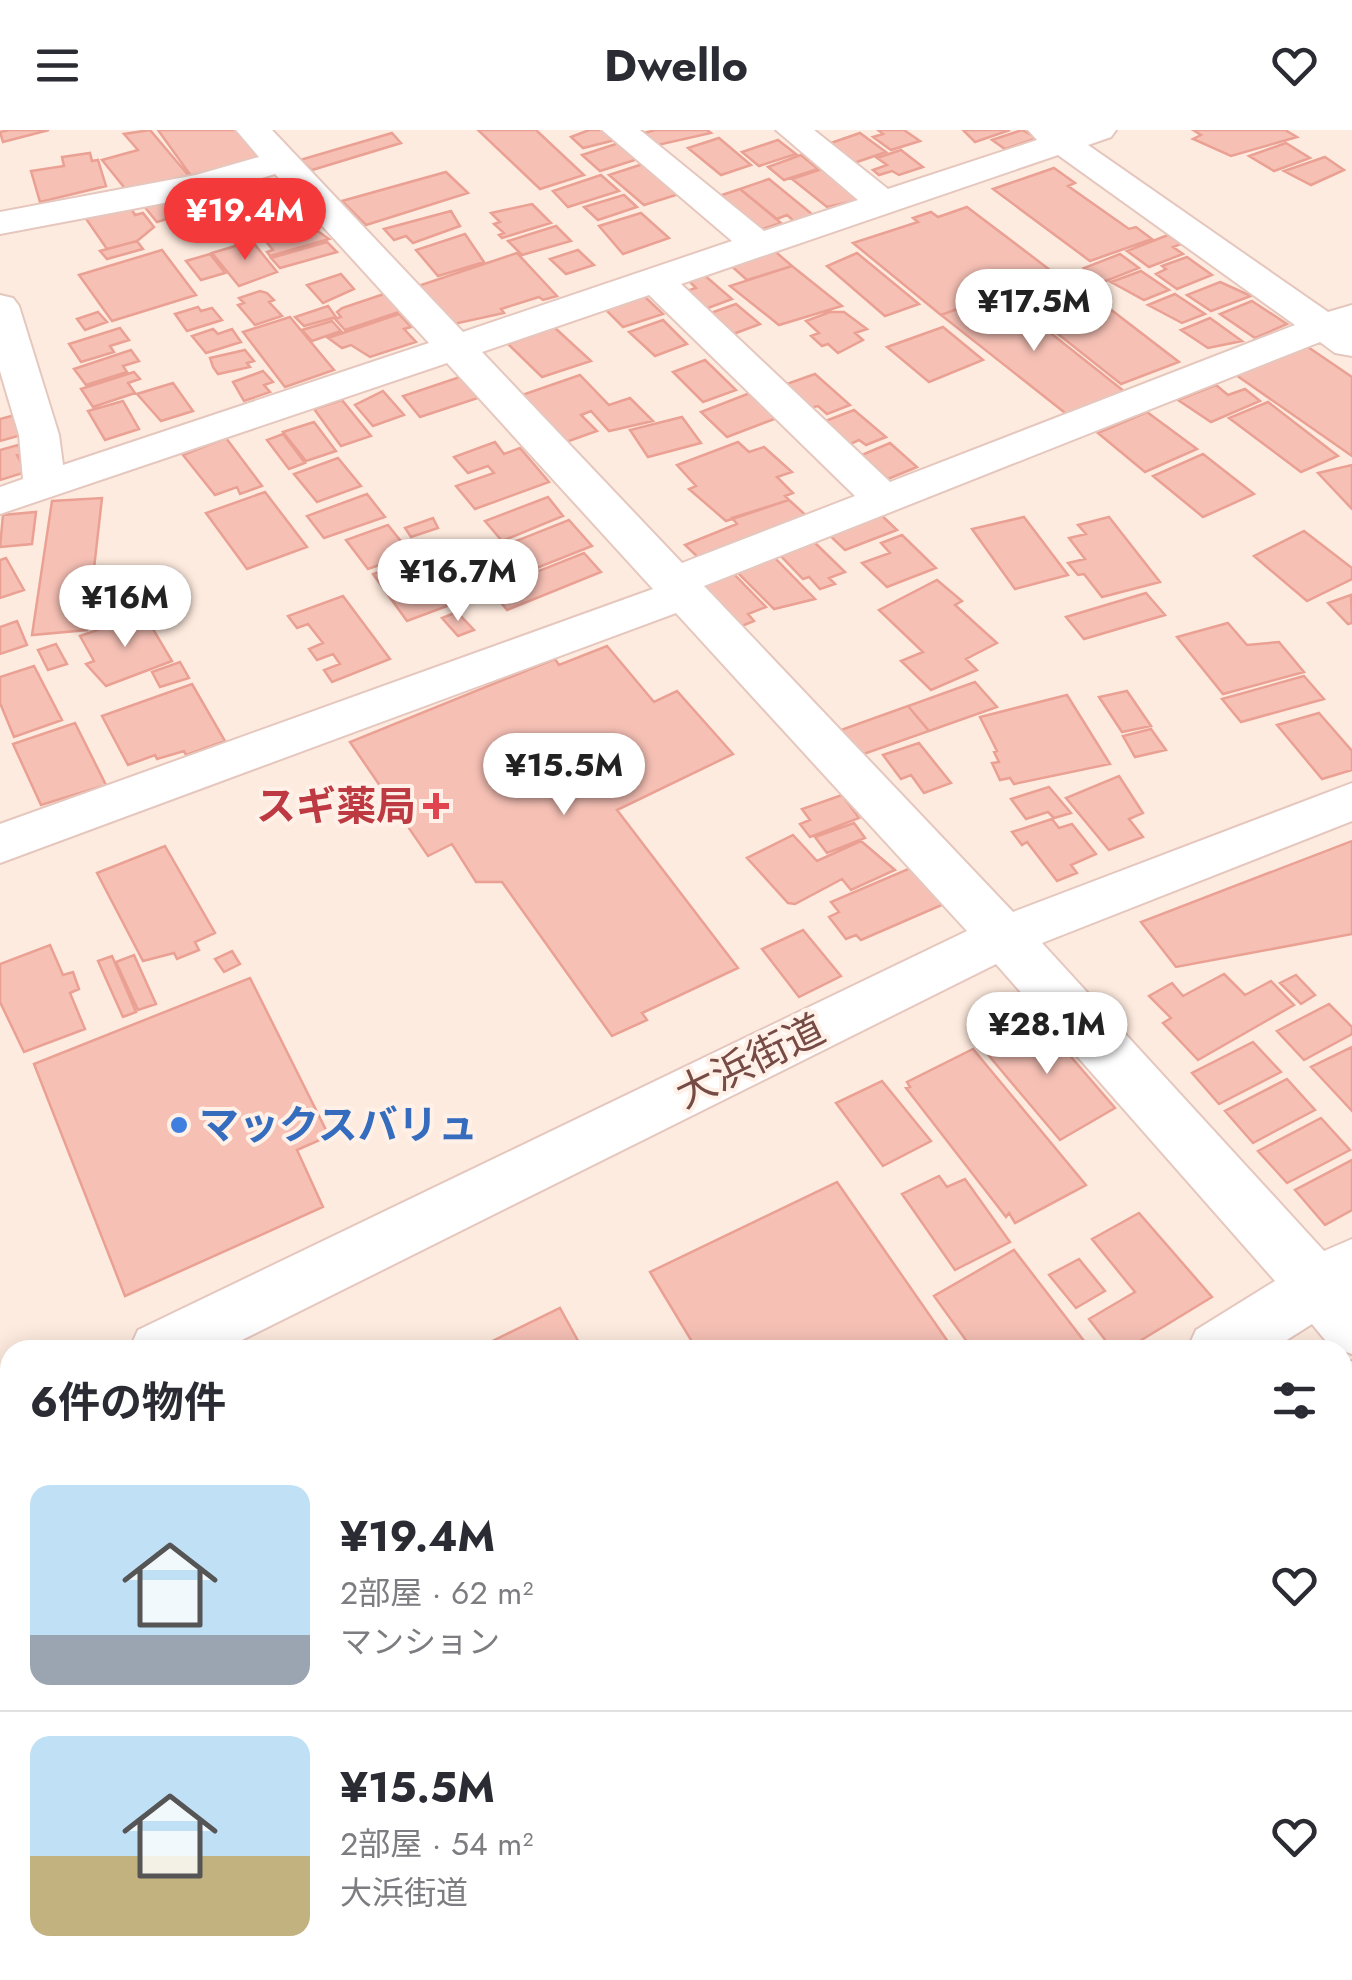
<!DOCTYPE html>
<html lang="ja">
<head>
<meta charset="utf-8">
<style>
	:root { --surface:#fff; --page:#f7f7f7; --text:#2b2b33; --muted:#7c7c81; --line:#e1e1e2; --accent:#f4393a }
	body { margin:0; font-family:Jost,"Noto Sans JP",sans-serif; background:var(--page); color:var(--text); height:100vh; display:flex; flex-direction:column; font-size:38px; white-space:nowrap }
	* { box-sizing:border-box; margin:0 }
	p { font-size:32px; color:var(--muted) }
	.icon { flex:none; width:55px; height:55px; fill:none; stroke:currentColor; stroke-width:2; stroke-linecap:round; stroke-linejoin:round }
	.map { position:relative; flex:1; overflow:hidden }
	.sheet { position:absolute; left:0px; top:1210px; width:1352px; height:640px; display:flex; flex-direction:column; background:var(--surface); border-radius:30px 30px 0 0; box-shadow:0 5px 25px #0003 }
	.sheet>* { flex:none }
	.price { position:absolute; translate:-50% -85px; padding:0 22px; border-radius:35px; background:#fff; color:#222; font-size:32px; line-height:65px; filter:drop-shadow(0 2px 5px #0008) }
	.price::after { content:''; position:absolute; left:50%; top:60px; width:30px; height:22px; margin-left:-15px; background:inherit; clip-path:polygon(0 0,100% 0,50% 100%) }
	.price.current { background:var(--accent); color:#fff }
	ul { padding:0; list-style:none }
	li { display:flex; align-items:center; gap:30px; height:250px; padding:0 30px }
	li+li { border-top:2px solid var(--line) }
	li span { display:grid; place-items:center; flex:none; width:280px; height:200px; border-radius:20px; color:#555 }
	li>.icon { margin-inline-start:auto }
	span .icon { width:120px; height:120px; fill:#fffc; stroke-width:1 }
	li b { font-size:42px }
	h2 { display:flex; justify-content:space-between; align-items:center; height:120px; padding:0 30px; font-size:42px }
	header { display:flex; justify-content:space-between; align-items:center; height:130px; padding:0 30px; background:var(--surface); font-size:45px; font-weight:700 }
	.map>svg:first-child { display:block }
</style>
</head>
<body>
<header><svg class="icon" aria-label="menu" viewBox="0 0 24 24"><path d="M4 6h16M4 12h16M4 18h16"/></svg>Dwello<svg class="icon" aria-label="heart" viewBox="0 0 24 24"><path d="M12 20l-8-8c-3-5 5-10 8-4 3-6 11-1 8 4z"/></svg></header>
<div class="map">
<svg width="1352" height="1850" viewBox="0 0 1352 1850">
	<rect width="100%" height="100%" fill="#feebdf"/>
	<!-- building -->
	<path fill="#f6c0b5" stroke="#eaa194" stroke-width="2.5" d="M9 0H49L3 12 0 2Z
		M150 0 189 46 128 62 102 30 138 20 124 4Z
		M158 0H236L264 30 194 50Z
		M478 0H536L584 45 540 59Z
		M589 0H605L615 10 583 18 571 7Z
		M655 0H707L711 3 658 15 644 3Z
		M878 0H904L920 11 891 20 873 7 883 4Z
		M963 0H1010L975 12Z
		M1022 0 1037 8 1005 19 992 10Z
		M1193 0H1285L1297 7 1231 26 1193 9 1201 5Z
		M392 3 401 13 312 40 300 30Z
		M860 3 886 22 854 33 828 14Z
		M719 8 751 35 721 45 688 18Z
		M778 10 796 24 759 36 742 22Z
		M619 13 638 29 600 41 582 25Z
		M1286 13 1310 28 1274 41 1249 26Z
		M901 20 923 37 899 45 892 41 879 45 873 40 887 35 877 28Z
		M90 23 92 31 98 30 106 56 40 72 31 41 64 36 62 27Z
		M801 25 818 39 784 50 768 37Z
		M1325 27 1344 40 1311 55 1284 41Z
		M643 34 679 64 644 75 609 45Z
		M1054 38 1075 53 1068 56 1129 99 1136 97 1152 109 1090 131 993 59Z
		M822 39 863 69 827 77 792 49Z
		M446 42 468 63 366 95 342 71Z
		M601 45 619 61 568 77 553 61Z
		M255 47 266 59 215 74 203 59Z
		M769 49 813 85 794 91 787 85 777 89 740 59Z
		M277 59 297 74 228 94 213 77Z
		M740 59 781 93 762 99 719 66Z
		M624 65 637 77 598 90 584 77Z
		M169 67 183 84 157 92 143 75Z
		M532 74 551 93 502 108 499 105 504 103 494 94 500 92 491 83Z
		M129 75 135 85 143 83 154 97 137 111 107 119 82 83Z
		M967 77 1054 143 941 185 853 113 918 92 913 88 931 82 938 87Z
		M288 79 301 94 257 107 245 92Z
		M451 81 460 96 413 113 406 106 394 110 384 99Z
		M641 83 669 108 623 124 599 96Z
		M309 95 329 109 270 126 267 122 273 120 263 108Z
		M556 96 571 111 522 125 508 111Z
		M465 104 484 132 438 146 416 120Z
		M1168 105 1181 114 1173 117 1183 124 1149 137 1127 121Z
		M137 111 143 119 107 129 100 121Z
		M252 111 277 142 239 156 212 123Z
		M327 112 337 122 280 138 271 128Z
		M770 117 792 136 747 150 727 132Z
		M162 120 196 165 112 191 79 145Z
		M578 120 594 135 566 144 550 129Z
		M517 123 557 166 543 170 539 167 501 179 504 183 454 194 418 156Z
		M857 123 919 174 885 186 827 136Z
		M210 124 225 143 201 150 186 131Z
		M1120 124 1139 138 1103 152 1084 138Z
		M1187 127 1212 145 1177 159 1156 144 1166 139 1162 136Z
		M792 136 842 176 779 195 730 156Z
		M1141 141 1169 160 1144 170 1111 152Z
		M341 144 354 159 323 173 307 155Z
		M703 144 732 169 700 181 680 163 696 158 688 150Z
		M1058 147 1064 152 1071 149 1179 232 1121 254 1009 165Z
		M1220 152 1251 166 1211 181 1187 165Z
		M260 161 267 163 274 170 269 172 282 186 255 195 238 175 244 173 239 168Z
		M1000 163 1125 262 1069 286 941 185Z
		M384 164 405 180 345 200 335 189 341 187 337 182 342 178Z
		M1175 164 1205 184 1182 193 1148 175Z
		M644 166 663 184 623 197 605 179Z
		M1252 171 1287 194 1255 208 1220 184Z
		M736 174 760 194 728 206 705 185Z
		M328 176 336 187 304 196 295 187Z
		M198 177 201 181 212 178 222 190 187 201 175 184Z
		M98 182 107 192 85 200 77 189Z
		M830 182H844L867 199 855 203 863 210 838 223 828 214 822 216 811 206 819 203 806 191Z
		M399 184 411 197 404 199 416 212 370 227 351 215 342 218 328 208Z
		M290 187 334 240 285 257 243 202Z
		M1210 188 1242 211 1208 218 1181 200Z
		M663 190 687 214 655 226 629 202Z
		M332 191 341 201 312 211 302 200Z
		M554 197 591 231 542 247 508 214Z
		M943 197 983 230 929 252 887 217Z
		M120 198 129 210 110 216 114 222 81 232 69 214Z
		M213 199 218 204 232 199 241 212 206 223 192 206Z
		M1305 215 1352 247V326L1236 245Z
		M131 220 139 231 123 236 127 242 86 255 74 239Z
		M245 220 254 231 247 233 250 237 218 244 213 237 210 228Z
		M705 230 736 260 703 272 673 242Z
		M263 241 273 252 264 255 270 262 244 271 233 252Z
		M134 242 140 249 128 253 135 263 93 277 81 259Z
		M815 244 850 275 827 284 818 276 810 278 784 255Z
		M580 245 609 275 630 268 653 291 609 301 591 281 581 285 597 301 566 312 522 265Z
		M460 247 478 268 420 287 403 266Z
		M173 253 193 281 161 291 137 264Z
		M1216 255 1228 265 1245 259 1260 271 1211 292 1178 270Z
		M383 261 404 285 373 296 355 275Z
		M750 263 777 288 727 307 701 282Z
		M342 270 371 306 341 316 314 279Z
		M123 271 139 299 105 310 88 281Z
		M1268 272 1338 326 1301 342 1229 288Z
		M854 280 886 307 866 315 859 310 848 315 823 292Z
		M1147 282 1197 319 1145 342 1098 303Z
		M15 285 25 304 0 311V289Z
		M682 287 701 313 648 327 630 300Z
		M314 292 336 321 306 331 283 302Z
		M283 304 305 333 289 339 267 310Z
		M226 308 262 356 240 364 237 357 215 365 183 325Z
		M495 312 504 324 520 318 549 352 475 379 456 356 494 343 488 336 468 343 454 327Z
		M738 312 749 322 764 317 792 342 777 347 793 363 785 366 789 370 726 391 689 359 696 356 677 335Z
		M890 313 917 337 888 349 862 325Z
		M18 315 22 324 17 325 26 342 0 350V320Z
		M1203 324 1254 364 1203 387 1153 346Z
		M338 328 361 356 317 372 294 344Z
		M1352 335V379L1318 343Z
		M265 362 307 417 247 439 206 383Z
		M367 364 385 387 324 408 307 386Z
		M548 367 563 386 502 411 485 391Z
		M102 368 87 500 32 505 52 371Z
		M789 370 810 389 703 432 685 415 737 394 732 388Z
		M876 380 897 400 845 420 825 401Z
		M36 382 32 414 0 417 3 385Z
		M1024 387 1068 445 1015 459 972 399Z
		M1109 387 1160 452 1102 467 1084 444 1078 445 1068 433 1085 429 1069 408 1086 404 1078 395Z
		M433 388 438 398 411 407 405 398Z
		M569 390 592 416 519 445 496 419Z
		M388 395 411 424 368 439 346 410Z
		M1304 401 1352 438V449L1307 471 1254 426Z
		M902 405 936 438 887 457 862 433 890 423 881 413Z
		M811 409 845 442 829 448 835 454 820 459 809 447 803 449 777 422Z
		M584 423 601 442 507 480 491 460Z
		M772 425 815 469 774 479 738 443Z
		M6 428 24 460 0 468V430Z
		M414 429 450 475 407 491 373 444Z
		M492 440 499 449 468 460 462 451Z
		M731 441 766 477 748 484 754 491 737 498 697 455Z
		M937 450 962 471 955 475 997 513 966 529 977 540 931 560 901 531 923 522 879 480Z
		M1146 463 1165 485 1084 509 1066 487Z
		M1351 465 1352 493 1348 494 1328 473Z
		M343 466 390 529 332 552 324 540 340 534 333 524 317 530 309 519 323 513 308 494 297 498 288 486Z
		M457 482 474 500 458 506 442 488Z
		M144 484 172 531 106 556 86 534 94 531 80 506Z
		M17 491 27 515 0 524V497Z
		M1228 493 1247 515 1279 512 1304 542 1223 564 1177 507Z
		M56 514 67 534 48 540 38 520Z
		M607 516 654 572 677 561 733 624 617 680 738 838 642 883 647 890 612 906 502 752H476L452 714 428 726 350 612 555 529 559 535Z
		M180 532 189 548 160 557 152 542Z
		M34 536 62 590 14 607 0 573V547Z
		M1304 546 1324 569 1241 592 1222 569Z
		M975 552 997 577 929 601 908 576Z
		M192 554 225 611 186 625 184 621 157 629 155 625 128 635 102 586Z
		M1127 561 1151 596 1122 602 1099 567Z
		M1067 565 1110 634 1014 654 1010 648 1000 650 992 633 999 632 994 622 997 621 980 587Z
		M908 576 929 601 858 626 838 601Z
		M1319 583 1352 621V640L1322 649 1277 595Z
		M75 593 106 655 41 675 13 614Z
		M1151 599 1166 620 1135 627 1123 606Z
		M919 613 951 653 924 663 911 645 901 649 883 625Z
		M1119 646 1143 683 1129 689 1143 707 1109 720 1066 668Z
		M1049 657 1071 683 1054 688 1048 682 1026 689 1011 669Z
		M842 665 859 688 810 707 800 694 810 690 802 679Z
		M1052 689 1059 698 1072 694 1096 724 1071 735 1077 743 1057 751 1027 712 1022 715 1012 702Z
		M854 693 865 708 827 723 815 707Z
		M793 705 817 731 861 711 895 740 851 760 842 749 795 774 788 773 747 728Z
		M1352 711V804L1176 837 1141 792Z
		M165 716 215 803 195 812 199 820 177 829 174 823 143 831 97 743Z
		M913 737 944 774 861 810 856 805 846 809 829 787 839 782 831 772Z
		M803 800 841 846 799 867 762 819Z
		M50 815 63 845 73 842 79 859 70 863 85 899 24 922 0 872V834Z
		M232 821 240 834 224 842 215 829Z
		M134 825 156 874 138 880 116 832Z
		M112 826 136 882 123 887 98 831Z
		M1224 844 1245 865 1271 851 1294 875 1198 930 1163 893 1171 888 1149 866 1172 853 1183 866Z
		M1296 845 1315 865 1301 874 1280 853Z
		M250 848 329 1006 297 1020 323 1077 125 1166 34 934Z
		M1329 874 1352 897V904L1304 930 1277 901Z
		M1035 885 1115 978 1060 1010 979 914Z
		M1253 912 1281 942 1219 974 1192 943Z
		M1352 917V981L1311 937Z
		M973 919 1086 1055 1015 1093 1009 1083 1006 1087 906 958 910 957 907 952Z
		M1287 949 1315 980 1253 1013 1225 981Z
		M882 951 931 1011 883 1036 836 973Z
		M1321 988 1350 1020 1287 1053 1258 1021Z
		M1352 1030V1080L1325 1095 1295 1060Z
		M939 1046 947 1057 965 1049 1010 1112 955 1140 902 1064Z
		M837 1052 951 1216 943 1220H697L650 1142Z
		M1139 1083 1212 1167 1125 1220H1113L1089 1189 1135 1162 1092 1109Z
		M1014 1120 1091 1220H973L934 1166Z
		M1079 1129 1105 1161 1076 1178 1049 1145Z
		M560 1178 583 1220H474Z
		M1342 1353 1352 1364V1435L1342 1442Z
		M1342 1576 1352 1588V1624L1342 1631Z
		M1342 1757 1352 1770V1850H1304L1297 1840H1342Z
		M611 1840H703L709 1850H616Z
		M969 1840H1060L1066 1849 954 1850Z"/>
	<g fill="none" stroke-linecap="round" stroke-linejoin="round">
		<defs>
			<path id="minor" d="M236 0H272L463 202 732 111 602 0H640L764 101 858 70 776 0H814L888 59 1037 10 1028 0H1116L1111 7 1088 15 1328 182 1352 175V226L1335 223 1320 212 704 456 1013 782 1352 653V691L1042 813 1324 1121 1352 1109V1224L1330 1216 1312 1194 1271 1220H1187L1196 1200 1275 1151 996 834 222 1220H129L138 1200 967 801 676 483 0 733V694L653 459 447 233 0 384V357L23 349 19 305 0 241V165L13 168 19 176 59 305 63 335 429 213 275 44 201 66 0 104V82L196 45 259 27ZM1058 25 1295 195 890 352 681 154ZM649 165 855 366 682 433 482 222Z
				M1352 1231V1292L1342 1296V1234Z
				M10 1264V1324L0 1328V1268Z
				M177 1840H265L261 1850H173Z
				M423 1840H510L506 1850H419Z"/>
		</defs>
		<!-- minor casing -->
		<use href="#minor" stroke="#e5c7be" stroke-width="4"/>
		<!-- minor -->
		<use href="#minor" fill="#fff" fill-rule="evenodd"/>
	</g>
	<!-- markers -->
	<path fill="#e0444e" stroke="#fff1e8" stroke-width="4" d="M431 661h10v10h10v10h-10v10h-10v-10h-10v-10h10z"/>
	<circle fill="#3f7fe0" stroke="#fff1e8" stroke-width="4" cx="179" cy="995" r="10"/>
	<g text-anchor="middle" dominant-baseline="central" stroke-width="8" stroke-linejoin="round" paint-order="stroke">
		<!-- health labels -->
		<g font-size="40" font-weight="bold" fill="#be3a42" stroke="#fff1e8" text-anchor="end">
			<text x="416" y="676">スギ薬局</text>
		</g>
		<!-- street labels -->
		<g font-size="40" fill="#774b45" stroke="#fff1e8">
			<text transform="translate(750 931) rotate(-26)">大浜街道</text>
		</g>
		<!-- shop labels -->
		<g font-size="40" font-weight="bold" fill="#366cbe" stroke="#fff1e8" text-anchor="start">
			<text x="199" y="995">マックスバリュ</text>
		</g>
	</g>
</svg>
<b class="price current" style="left:245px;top:133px">¥19.4M</b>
<b class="price" style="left:1034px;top:224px">¥17.5M</b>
<b class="price" style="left:458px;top:494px">¥16.7M</b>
<b class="price" style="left:125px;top:520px">¥16M</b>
<b class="price" style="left:564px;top:688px">¥15.5M</b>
<b class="price" style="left:1047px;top:947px">¥28.1M</b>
<section class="sheet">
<h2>6件の物件<svg class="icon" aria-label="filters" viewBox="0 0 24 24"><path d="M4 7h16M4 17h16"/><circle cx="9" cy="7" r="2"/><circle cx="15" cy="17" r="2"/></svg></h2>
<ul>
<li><span style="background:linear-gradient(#bfe0f5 75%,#9aa5b1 0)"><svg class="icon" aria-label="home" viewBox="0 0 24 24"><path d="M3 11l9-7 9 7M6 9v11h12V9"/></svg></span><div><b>¥19.4M</b><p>2部屋 · 62 m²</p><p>マンション</p></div><svg class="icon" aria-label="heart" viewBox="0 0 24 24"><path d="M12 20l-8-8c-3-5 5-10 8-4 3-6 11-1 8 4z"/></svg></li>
<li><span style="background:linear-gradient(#bfe0f5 60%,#c2b280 0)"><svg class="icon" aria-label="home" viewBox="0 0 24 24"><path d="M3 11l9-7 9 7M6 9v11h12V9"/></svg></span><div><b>¥15.5M</b><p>2部屋 · 54 m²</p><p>大浜街道</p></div><svg class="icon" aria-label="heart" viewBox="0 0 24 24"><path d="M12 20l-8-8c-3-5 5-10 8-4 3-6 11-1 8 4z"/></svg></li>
</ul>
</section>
</div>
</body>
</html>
